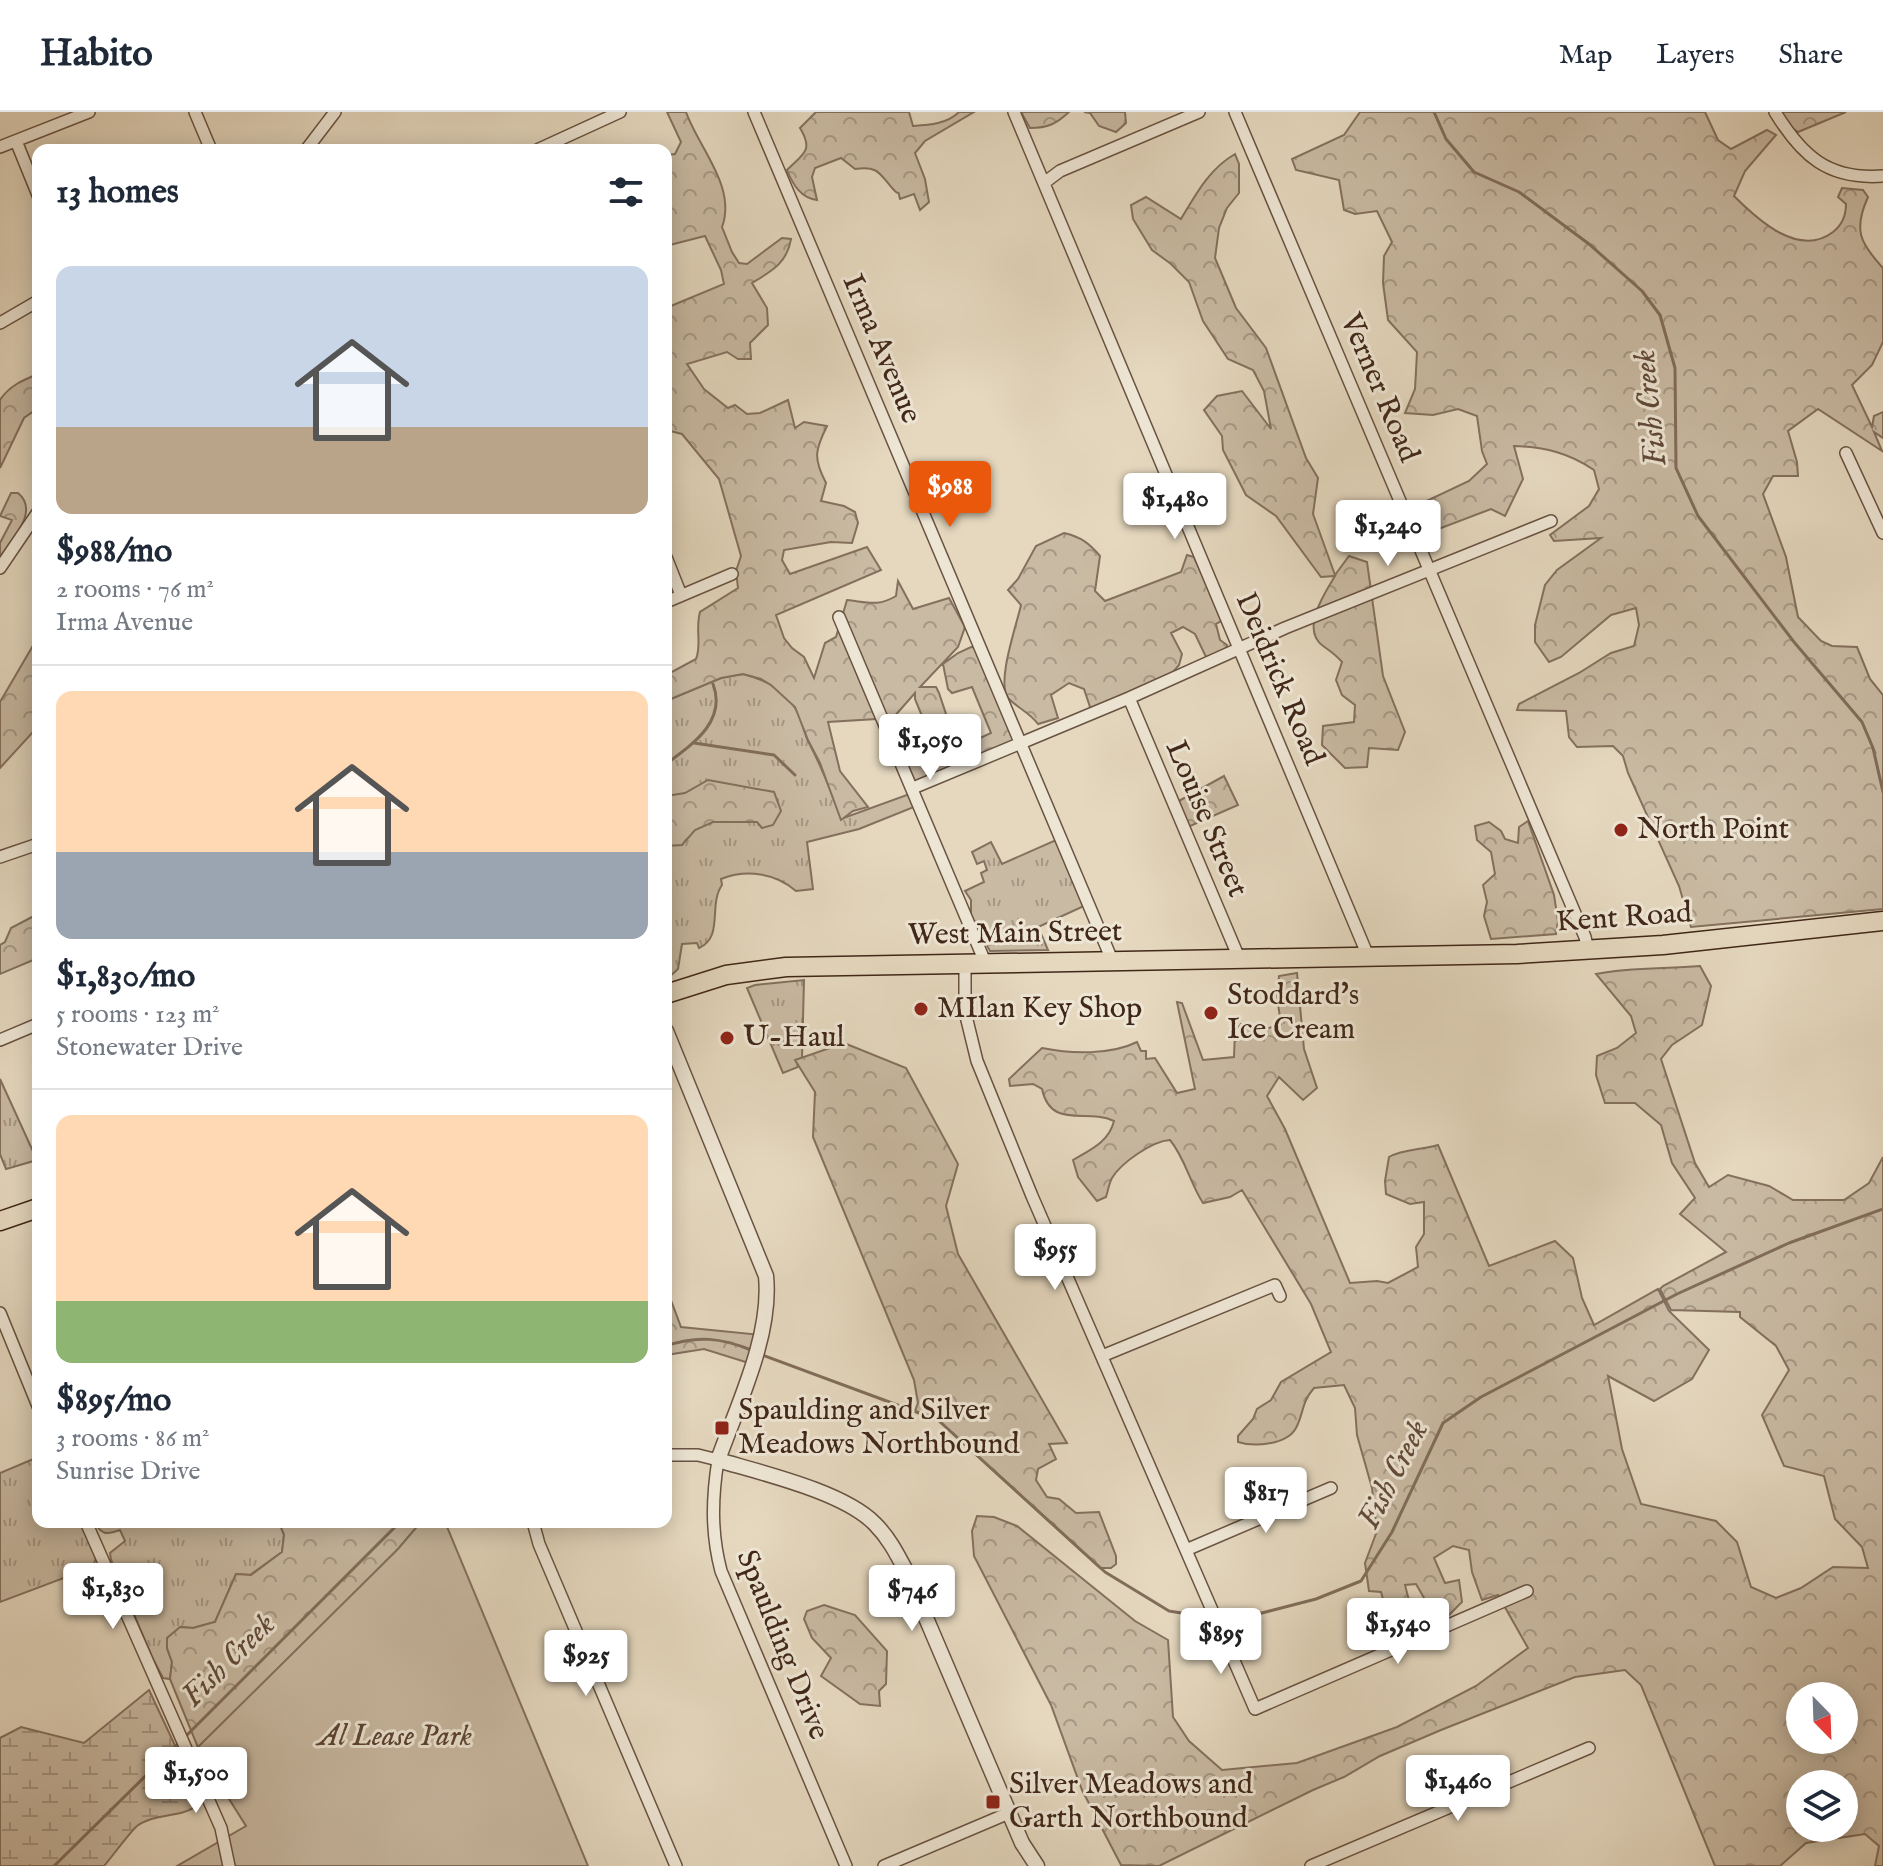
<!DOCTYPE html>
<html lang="en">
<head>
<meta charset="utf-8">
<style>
	:root { --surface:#fff; --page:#f2f2f3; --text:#1f2937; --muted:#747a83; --line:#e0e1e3; --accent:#ea580c }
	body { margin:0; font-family:"IM FELL English",serif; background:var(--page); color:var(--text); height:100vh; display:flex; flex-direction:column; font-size:30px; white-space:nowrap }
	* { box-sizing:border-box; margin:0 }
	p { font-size:26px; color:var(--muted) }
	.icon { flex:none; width:44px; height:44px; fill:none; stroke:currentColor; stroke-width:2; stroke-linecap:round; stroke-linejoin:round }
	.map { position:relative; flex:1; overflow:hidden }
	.panel { position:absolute; left:32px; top:32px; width:640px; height:1384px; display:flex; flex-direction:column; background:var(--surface); border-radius:16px; box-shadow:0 4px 20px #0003 }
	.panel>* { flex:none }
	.needle { width:52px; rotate:157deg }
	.fabs { position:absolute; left:1786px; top:1570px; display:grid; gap:16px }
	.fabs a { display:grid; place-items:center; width:72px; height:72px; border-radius:50%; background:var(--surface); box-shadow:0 4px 20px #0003; font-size:40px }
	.price { position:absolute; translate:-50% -68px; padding:0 18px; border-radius:8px; background:#fff; color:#222; font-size:26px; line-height:52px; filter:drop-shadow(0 2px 4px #0008) }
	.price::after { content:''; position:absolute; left:50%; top:48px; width:24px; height:18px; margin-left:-12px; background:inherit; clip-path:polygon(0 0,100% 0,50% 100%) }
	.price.on { background:var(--accent); color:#fff }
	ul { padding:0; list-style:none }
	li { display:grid; align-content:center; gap:16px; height:424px; padding:0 24px }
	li+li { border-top:2px solid var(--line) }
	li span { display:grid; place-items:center; height:248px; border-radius:16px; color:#555 }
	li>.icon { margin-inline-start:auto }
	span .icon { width:144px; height:144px; fill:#fffc; stroke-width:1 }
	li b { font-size:34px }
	h2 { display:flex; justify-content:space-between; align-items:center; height:96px; padding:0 24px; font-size:34px }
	header { display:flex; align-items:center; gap:48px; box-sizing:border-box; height:112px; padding:0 40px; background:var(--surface); border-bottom:2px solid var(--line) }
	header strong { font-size:38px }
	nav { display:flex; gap:44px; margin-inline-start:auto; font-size:28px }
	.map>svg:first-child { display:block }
</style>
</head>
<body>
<header>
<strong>Habito</strong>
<nav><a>Map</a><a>Layers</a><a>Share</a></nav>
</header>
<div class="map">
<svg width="1883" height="1754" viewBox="0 0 1883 1754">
	<defs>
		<pattern id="grass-tufts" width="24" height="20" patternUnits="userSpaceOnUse" patternTransform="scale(2)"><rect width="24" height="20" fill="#c9baa3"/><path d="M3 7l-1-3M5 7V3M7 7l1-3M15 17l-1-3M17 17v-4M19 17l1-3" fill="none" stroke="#a59784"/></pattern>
		<pattern id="forest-crowns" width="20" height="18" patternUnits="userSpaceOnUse" patternTransform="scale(2)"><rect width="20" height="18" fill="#c9baa3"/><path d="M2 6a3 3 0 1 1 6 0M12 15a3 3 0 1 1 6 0" fill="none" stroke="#a59784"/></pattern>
		<pattern id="wetland-marsh" width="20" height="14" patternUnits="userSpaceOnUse" patternTransform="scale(2)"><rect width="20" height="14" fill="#c9baa3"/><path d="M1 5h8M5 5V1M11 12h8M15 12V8" fill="none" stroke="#a59784"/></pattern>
	</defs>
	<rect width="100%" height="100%" fill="#e5d8bf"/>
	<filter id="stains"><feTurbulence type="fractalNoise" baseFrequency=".0025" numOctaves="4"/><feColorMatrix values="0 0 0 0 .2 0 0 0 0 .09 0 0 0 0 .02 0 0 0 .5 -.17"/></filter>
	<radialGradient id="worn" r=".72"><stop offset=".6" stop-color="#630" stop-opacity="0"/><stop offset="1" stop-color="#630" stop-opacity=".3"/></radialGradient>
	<!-- grass -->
	<path fill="url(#grass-tufts)" stroke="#84705e" stroke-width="2" d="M743 562C763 567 784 577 795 596 802 606 803 620 809 631 822 656 832 681 841 707L915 680 919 693 859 717 807 730 813 777 796 779C775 761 747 757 721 767L722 773C708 793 724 825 699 836L697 831 682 832 678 857 666 868V589L721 566Z
		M1056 728 1084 794 1038 815 1048 838 990 839 971 806V788L965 779 984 770 981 761 987 758 984 749 977 752 972 740 991 730 1002 752Z
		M804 868 802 946 796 948 798 955 783 961 747 876 755 873Z
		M0 967 37 1048 6 1057 0 1042Z
		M38 1345V1410H81L96 1446 93 1455 0 1490V1361Z
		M94 1410H279L284 1423 282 1440 250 1463 236 1462 215 1510 193 1516 180 1515 167 1536 172 1550 170 1567 163 1566 152 1545 111 1448 110 1441 125 1429 120 1418C106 1423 102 1423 94 1410Z"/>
	<!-- forest -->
	<path fill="url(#forest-crowns)" stroke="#84705e" stroke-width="2" fill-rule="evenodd" d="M667 0H686C698 35 737 75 722 115L732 140 739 151 747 152 782 126 791 127C787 151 772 159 752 171L767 196 768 213 750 231 751 247H738L727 240 687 252 704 277 728 296 735 293 747 302 760 301 788 288 795 316 804 310 827 314C815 338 813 346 826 371L821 389 844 394 855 400 858 411 852 431 831 430 784 438 782 448 790 462 867 435 881 458 776 503 784 526 792 536 804 545 814 566 825 531 836 525 847 488C867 490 878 495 896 484L898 469 913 497 949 486 965 515 958 535 920 575H936L939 581 962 650 916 671 899 637 901 629 919 632 931 626 915 587V581L893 606 828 610 840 659 868 695 853 699 841 708 820 651 808 628 795 595 771 573 761 567 743 562 721 566 666 589V563L696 547C702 532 695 518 700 500L738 476 736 459 741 444 719 367 682 322 666 318V196L724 172 721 158 705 124 666 134V43L675 42 681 30Z
		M816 0H909L913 14C929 13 947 12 959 0H974L925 29 915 41 925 67 929 90 920 98 914 82 900 87C897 75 901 86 893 77 880 63 879 53 855 57L841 46 815 56 812 65 817 88C801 86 793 73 787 58 803 42 814 39 800 16Z
		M1021 0H1069C1056 12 1048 16 1030 16Z
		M1084 0H1125L1126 11 1116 20 1099 14 1090 1Z
		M1360 0H1705L1718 28 1731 37 1767 18 1776 23 1745 59 1734 84C1758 108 1799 146 1833 120 1842 113 1846 104 1846 92L1838 85 1842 76 1863 78 1868 85C1853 118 1860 131 1883 156V230L1872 253 1852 273 1872 315 1874 304 1883 300V326L1874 320 1882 339 1818 297 1788 319 1797 350 1798 364H1773L1763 382 1786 445 1798 505 1821 529 1832 534 1857 535 1870 567 1883 583V797L1691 815 1679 774 1628 661 1623 644 1613 634 1577 635 1569 625 1566 599 1517 598 1519 592 1579 561 1611 541 1634 534 1639 513 1636 496 1611 503 1561 545 1549 550 1535 530V513L1545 473 1557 458 1601 426 1554 429 1550 423 1589 394 1599 377 1594 358C1569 341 1545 335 1514 334L1523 367 1505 404 1491 397 1428 421 1418 393 1469 369 1487 352 1482 339 1477 304 1458 297 1433 303 1405 301 1415 277 1417 240 1388 208 1383 171 1384 144 1392 130 1377 99 1355 102 1344 98 1339 68 1296 58 1292 47 1344 23Z
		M1778 0H1846L1798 20 1785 11Z
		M1235 42 1239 52V81L1227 96 1219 116 1215 146 1236 196 1266 236 1306 346 1318 366 1313 402 1335 463 1349 444 1367 450 1383 564 1405 620 1398 638 1369 636 1367 655 1345 656 1322 633 1323 614 1354 610 1355 593 1342 583 1336 568 1342 550C1335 542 1330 539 1323 534 1300 517 1325 481 1335 464L1321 465 1276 404 1246 383 1223 338 1222 324 1204 298 1217 284 1242 279 1271 317 1264 279 1253 258 1228 247 1203 209 1189 170 1171 152 1152 138 1133 107 1131 93 1146 85 1181 107C1196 82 1209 57 1235 42Z
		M38 262V296L24 306 0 356V288C9 274 23 268 38 262Z
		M11 381H18C40 399 12 427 0 445V431L12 408 0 404Z
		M1064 421C1081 425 1089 431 1100 444L1095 479 1105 489 1181 460 1187 443 1194 445 1223 508 1216 512 1220 528 1227 533 1224 540 1207 547 1195 522 1183 515 1171 521 1182 542 1179 553 1169 565 1091 598 1084 577 1069 571 1051 583 1058 606 1038 612C1030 601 1018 596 1009 587 995 573 1017 512 1021 493L1008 478 1018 467 1036 434Z
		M38 525V610L33 620 0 656V590Z
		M971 535 977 536 1021 631 976 649 970 632 972 625 978 627 991 621 972 575 952 581 948 577 943 552 958 541Z
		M1224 664 1238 693 1188 715 1177 690Z
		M708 668 774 680 781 699 773 713 762 716 757 710H713L695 718 682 733 666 734V684L685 681Z
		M1528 709 1554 783 1558 809 1556 822 1491 827 1484 804 1487 790 1483 773 1495 762 1491 740 1477 728 1475 714 1489 710 1501 719 1505 727 1518 731 1519 715Z
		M32 805 38 809V846L0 862V833L5 830 11 816Z
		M1700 854 1711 874 1702 913 1672 933 1661 947 1695 1051 1709 1075 1728 1063 1769 1074 1793 1088H1844L1869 1071 1883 1045V1754H1875L1879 1734 1865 1722 1806 1731 1780 1754H1715L1641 1573 1625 1558 1575 1565 1441 1618 1380 1644 1344 1665 1313 1678 1159 1754 1121 1753 1082 1678 1051 1593 974 1444 972 1419 977 1404 994 1405 1017 1414 1135 1509 1168 1528 1173 1605 1189 1629 1222 1658 1297 1651 1397 1615 1476 1574 1528 1536 1498 1483 1482 1488 1472 1460 1469 1438 1453 1434 1434 1446 1445 1471 1459 1468 1462 1490 1449 1503 1435 1505 1416 1472 1405 1473 1412 1500 1421 1507 1418 1514 1400 1521 1387 1514 1388 1505 1381 1480 1369 1479 1365 1451 1377 1419 1372 1376 1357 1323 1355 1296 1344 1273 1314 1276C1301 1291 1304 1301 1296 1316 1287 1333 1254 1335 1238 1330V1324L1253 1307 1257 1297 1271 1288 1281 1270 1331 1240 1311 1192 1242 1078 1230 1085 1203 1091C1190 1071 1185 1046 1170 1028 1152 1029 1121 1051 1112 1066 1109 1071 1108 1079 1106 1085L1097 1089 1078 1065 1073 1048C1090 1038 1109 1030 1114 1009 1086 996 1051 1018 1042 977L1033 972 1010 974 1009 967 1042 936C1071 942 1111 943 1137 930L1141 939H1146V947L1155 946 1177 981 1195 977 1177 890 1182 891 1203 948 1234 945 1235 920 1241 912 1269 916 1281 912 1277 885 1279 864 1297 861 1304 937 1317 976 1303 988 1279 965 1267 984 1285 1017 1350 1171 1377 1169 1388 1171 1418 1155 1416 1135 1424 1122V1090L1410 1092 1386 1082 1385 1069 1389 1045C1403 1037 1422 1038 1438 1033L1489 1154 1555 1129 1573 1146 1582 1186 1594 1213 1658 1177 1669 1199 1709 1238 1692 1267 1654 1289 1608 1264 1622 1337 1641 1392 1716 1409 1737 1430 1751 1475 1776 1486 1801 1476 1833 1455 1868 1456 1862 1435 1835 1407 1824 1364 1784 1354 1762 1303 1789 1258 1776 1234 1740 1205V1200L1671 1198 1660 1177 1663 1174 1726 1140 1680 1102 1695 1086 1672 1051 1661 1013 1635 991H1605L1596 963 1597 944 1617 936 1636 921 1631 904 1596 862C1630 855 1665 857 1700 854ZM1800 1584H1844V1628H1800ZM1800 1672H1844V1716H1800Z
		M844 931 906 956 958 1052 946 1094 958 1142 1067 1331 1049 1332 1056 1347 1038 1357 1036 1368 1047 1385 1059 1387 1076 1401 1099 1400 1116 1444V1452L1111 1456H1100L938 1308 915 1299 918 1291 914 1268 813 1025 815 980 795 948Z
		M666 1175 681 1215 762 1223 752 1252 704 1237 666 1243Z
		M279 1410H421L398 1437 228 1608 223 1620 199 1638 170 1567 172 1550 167 1536V1526L180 1515 193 1516 215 1510 236 1462 251 1463 282 1440 284 1423Z
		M824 1493 855 1503 887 1539 886 1572 879 1579 880 1594 860 1592 821 1564 831 1546 812 1526 804 1507 807 1499Z"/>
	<!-- wetland -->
	<path fill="url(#wetland-marsh)" stroke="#84705e" stroke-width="2" d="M149 1578 194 1674 197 1694C180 1706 154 1701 137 1714 130 1720 111 1746 104 1754H0V1626L21 1615 84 1631Z"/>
	<!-- park -->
	<path fill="#c9baa3" stroke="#84705e" stroke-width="2" d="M421 1410H445L588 1754H177L246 1714 197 1636 398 1437Z"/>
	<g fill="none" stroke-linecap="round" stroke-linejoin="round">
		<!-- stream -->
		<path stroke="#816d5a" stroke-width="3" d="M1434 0 1446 27 1474 60 1519 80 1589 132 1642 179 1660 203 1675 256 1676 356 1698 404 1794 530 1862 610 1873 636 1883 680
			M694 631 774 643 795 663
			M666 652C693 632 727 609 713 572
			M666 1234C697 1223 722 1226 751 1238
			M762 1243 938 1308 1105 1460 1169 1499 1212 1506
			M1220 1505 1250 1504 1316 1487 1361 1469 1392 1420 1443 1311 1481 1285 1677 1182 1789 1131 1883 1097
			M185 1625 400 1410
			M54 1754 180 1630"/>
		<defs>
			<path id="minor" d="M195 0 211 38
				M754 0 1112 848
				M1014 0 1368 844
				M1235 0 1585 825 1588 838
				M1775 0C1802 44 1828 68 1883 64
				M16 29 38 83
				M0 35 89 0
				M306 38 335 0
				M537 38 620 0
				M1044 71 1060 59 1199 0
				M0 211 38 189
				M1846 341 1883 421
				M666 445 681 483
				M0 456 38 400
				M666 490 732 462
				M839 505 985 850
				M1129 586 1239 846
				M913 676 1129 586 1285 516 1551 409
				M0 745 38 732
				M965 851V900L977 949 1032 1084 1255 1597 1527 1479
				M0 928 38 912
				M0 1201 38 1294
				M1102 1244 1275 1173 1280 1184
				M666 1343H698L718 1348C712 1386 711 1421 721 1459L846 1754
				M86 1410 221 1716 229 1754
				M533 1410 539 1432 676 1754
				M1186 1438 1331 1376
				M884 1754 1009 1701
				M1311 1754 1589 1636"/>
			<path id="tertiary" d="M666 919 766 1164C772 1223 738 1292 718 1348 762 1361 844 1380 875 1412 889 1426 897 1442 906 1459L1022 1731 1037 1754"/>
			<path id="primary" d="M666 882 726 863 786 855 1517 842 1663 833 1883 809
				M0 1109 38 1096"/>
		</defs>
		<!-- minor casing -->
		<use href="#minor" stroke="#695342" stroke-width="14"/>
		<!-- tertiary casing -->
		<use href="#tertiary" stroke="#695342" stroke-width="17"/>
		<!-- primary casing -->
		<use href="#primary" stroke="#402718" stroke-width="21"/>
		<!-- minor -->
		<use href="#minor" stroke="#eee6d5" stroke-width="11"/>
		<!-- tertiary -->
		<use href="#tertiary" stroke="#eee6d5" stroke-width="14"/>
		<!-- primary -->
		<use href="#primary" stroke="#e5d8bf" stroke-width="18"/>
	</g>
	<!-- markers -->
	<g fill="#8f2418" stroke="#eee6d5" stroke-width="3">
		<circle cx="1621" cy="718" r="8"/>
		<circle cx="921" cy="897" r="8"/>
		<circle cx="1211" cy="901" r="8"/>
		<circle cx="727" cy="926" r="8"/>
		<rect x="714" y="1308" width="16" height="16" rx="4"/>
		<rect x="985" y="1682" width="16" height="16" rx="4"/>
	</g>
	<g text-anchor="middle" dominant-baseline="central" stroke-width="6" stroke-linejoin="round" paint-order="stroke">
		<!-- street labels -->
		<g font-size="30" fill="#402718" stroke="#eee6d5">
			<text transform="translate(881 237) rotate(67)">Irma Avenue</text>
			<text transform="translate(1379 276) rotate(67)">Verner Road</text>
			<text transform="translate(1279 567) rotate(67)">Deidrick Road</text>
			<text transform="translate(1206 707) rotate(67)">Louise Street</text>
			<text transform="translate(1624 806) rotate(-4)">Kent Road</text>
			<text transform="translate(1015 822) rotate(-1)">West Main Street</text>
			<text transform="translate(782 1533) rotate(68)">Spaulding Drive</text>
		</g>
		<!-- poi labels -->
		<g font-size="30" fill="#402718" stroke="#eee6d5" text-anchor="start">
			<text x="1637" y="718">North Point</text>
			<text x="1227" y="884">Stoddard's<tspan x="1227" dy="34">Ice Cream</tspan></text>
			<text x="937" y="897">MIlan Key Shop</text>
			<text x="743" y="926">U-Haul</text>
			<text x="738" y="1299">Spaulding and Silver<tspan x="738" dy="34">Meadows Northbound</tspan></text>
			<text x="1009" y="1673">Silver Meadows and<tspan x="1009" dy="34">Garth Northbound</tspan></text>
		</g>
		<!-- park labels -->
		<g font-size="30" font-style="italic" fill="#5b4434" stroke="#eee6d5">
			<text x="395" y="1625">Al Lease Park</text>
		</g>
		<!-- water labels -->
		<g font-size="32" font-style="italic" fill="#614a39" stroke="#eee6d5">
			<text transform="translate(1651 296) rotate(-96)">Fish Creek</text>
			<text transform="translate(1394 1363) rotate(-63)">Fish Creek</text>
			<text transform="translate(229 1549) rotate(-45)">Fish Creek</text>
		</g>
	</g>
	<rect width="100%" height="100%" filter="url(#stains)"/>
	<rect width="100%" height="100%" fill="url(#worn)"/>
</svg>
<div class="fabs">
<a><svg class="needle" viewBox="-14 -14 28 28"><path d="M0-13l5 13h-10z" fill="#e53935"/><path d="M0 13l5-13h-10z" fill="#747a83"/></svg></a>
<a><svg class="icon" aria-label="layers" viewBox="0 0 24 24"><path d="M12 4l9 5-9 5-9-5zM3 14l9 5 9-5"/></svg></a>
</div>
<b class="price on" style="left:950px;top:417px">$988</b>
<b class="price" style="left:1175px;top:429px">$1,480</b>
<b class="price" style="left:1388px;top:456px">$1,240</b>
<b class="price" style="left:930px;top:670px">$1,050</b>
<b class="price" style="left:1055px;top:1180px">$955</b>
<b class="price" style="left:1266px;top:1423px">$817</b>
<b class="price" style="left:113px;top:1519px">$1,830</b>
<b class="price" style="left:912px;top:1521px">$746</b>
<b class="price" style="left:1398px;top:1554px">$1,540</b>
<b class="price" style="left:1221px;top:1564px">$895</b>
<b class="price" style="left:586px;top:1586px">$925</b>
<b class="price" style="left:196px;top:1703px">$1,500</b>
<b class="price" style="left:1458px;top:1711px">$1,460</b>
<section class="panel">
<h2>13 homes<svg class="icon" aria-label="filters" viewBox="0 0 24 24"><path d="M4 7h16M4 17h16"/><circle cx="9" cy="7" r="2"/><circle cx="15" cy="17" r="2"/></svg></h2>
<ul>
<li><span style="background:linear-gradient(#c9d6e8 65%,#b9a48a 0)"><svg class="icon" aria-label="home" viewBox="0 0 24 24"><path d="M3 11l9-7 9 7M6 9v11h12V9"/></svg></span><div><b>$988/mo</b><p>2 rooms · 76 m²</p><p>Irma Avenue</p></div></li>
<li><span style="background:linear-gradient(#ffd9b3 65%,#9aa5b1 0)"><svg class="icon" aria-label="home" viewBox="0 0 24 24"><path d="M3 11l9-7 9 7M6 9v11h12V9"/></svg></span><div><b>$1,830/mo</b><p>5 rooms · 123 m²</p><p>Stonewater Drive</p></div></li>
<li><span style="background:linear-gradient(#ffd9b3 75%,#8fb573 0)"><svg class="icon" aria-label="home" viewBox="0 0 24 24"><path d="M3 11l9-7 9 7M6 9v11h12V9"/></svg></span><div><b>$895/mo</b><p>3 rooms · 86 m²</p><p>Sunrise Drive</p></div></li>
</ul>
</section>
</div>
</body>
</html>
